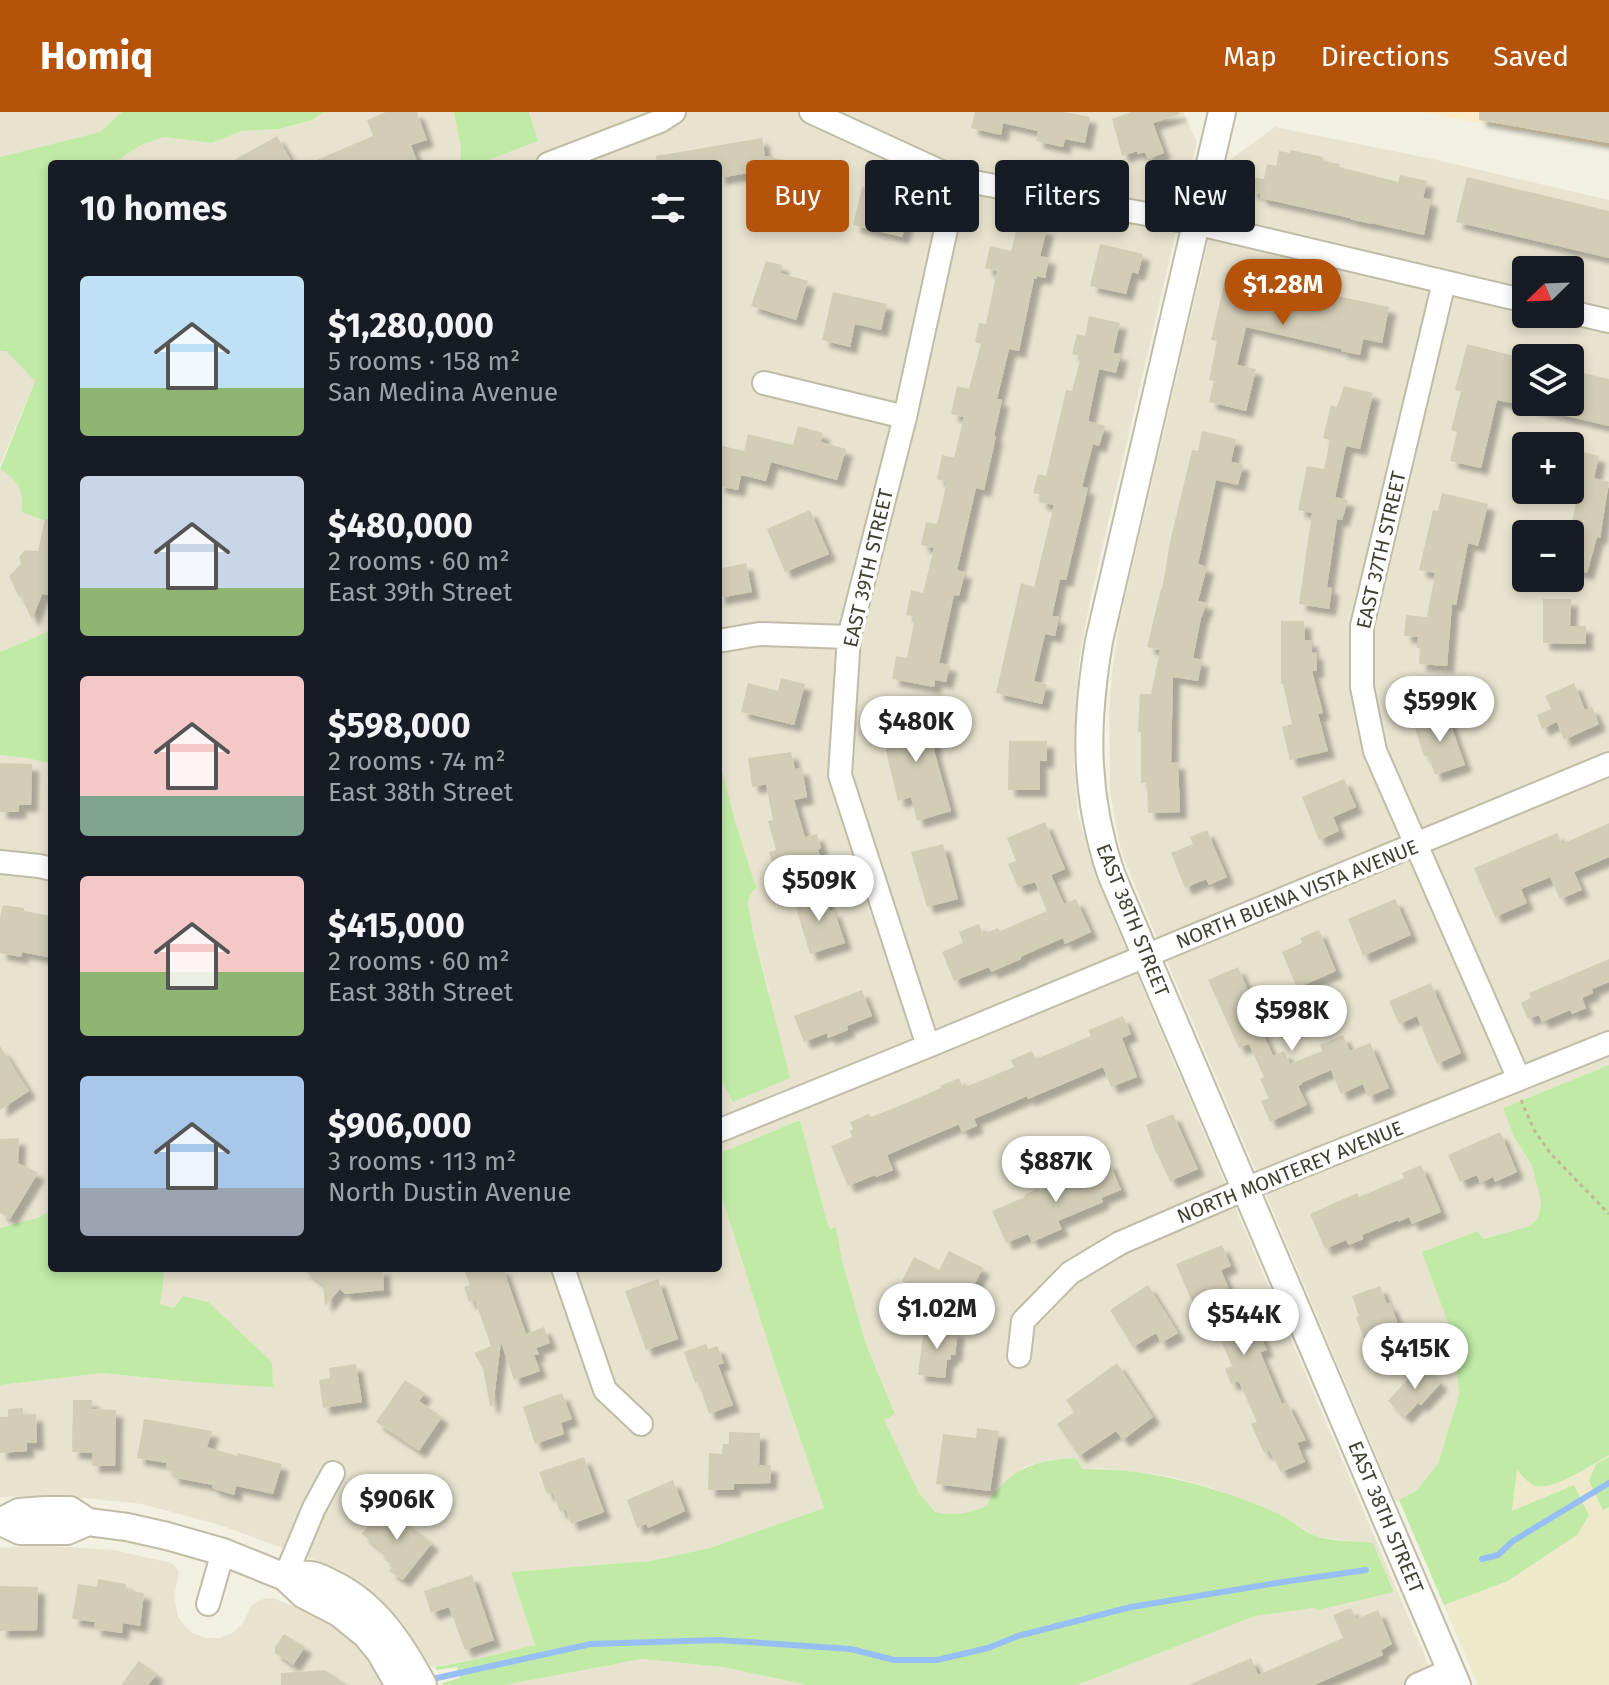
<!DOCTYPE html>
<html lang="en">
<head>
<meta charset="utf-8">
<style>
	:root { --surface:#171b24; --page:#20242c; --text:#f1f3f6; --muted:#9ea1a6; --accent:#b45309 }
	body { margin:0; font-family:"Fira Sans",sans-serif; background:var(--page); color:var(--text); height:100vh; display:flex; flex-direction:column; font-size:30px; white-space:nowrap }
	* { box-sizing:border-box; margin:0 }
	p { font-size:26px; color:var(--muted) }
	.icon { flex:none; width:44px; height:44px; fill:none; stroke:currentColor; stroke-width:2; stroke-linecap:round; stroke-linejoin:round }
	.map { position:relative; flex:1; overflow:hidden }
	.panel { position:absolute; left:48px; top:48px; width:674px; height:1112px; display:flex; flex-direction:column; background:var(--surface); border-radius:8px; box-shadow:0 4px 12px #0003 }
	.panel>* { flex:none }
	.hud { position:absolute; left:746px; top:48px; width:742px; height:72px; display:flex; gap:16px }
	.needle { width:52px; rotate:247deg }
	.fabs { position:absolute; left:1512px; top:144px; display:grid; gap:16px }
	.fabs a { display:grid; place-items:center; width:72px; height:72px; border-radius:8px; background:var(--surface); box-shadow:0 4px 12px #0003; font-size:40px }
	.price { position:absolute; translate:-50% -68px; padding:0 18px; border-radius:28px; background:#fff; color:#222; font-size:26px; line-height:52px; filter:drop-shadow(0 2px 4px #0008) }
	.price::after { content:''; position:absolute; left:50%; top:48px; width:24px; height:18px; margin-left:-12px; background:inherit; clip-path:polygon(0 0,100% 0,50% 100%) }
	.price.on { background:var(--accent); color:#fff }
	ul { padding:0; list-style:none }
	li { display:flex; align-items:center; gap:24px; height:200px; padding:0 32px }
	li span { display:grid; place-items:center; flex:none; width:224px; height:160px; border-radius:8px; color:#555 }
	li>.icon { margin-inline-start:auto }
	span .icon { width:96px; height:96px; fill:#fffc; stroke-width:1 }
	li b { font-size:34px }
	h2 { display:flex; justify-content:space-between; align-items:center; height:96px; padding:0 32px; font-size:34px }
	.chip { padding:0 28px; border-radius:8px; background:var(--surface); box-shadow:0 4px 12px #0003; font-size:28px; line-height:72px }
	.chip.on { background:var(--accent); color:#fff }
	header { display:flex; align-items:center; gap:48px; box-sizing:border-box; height:112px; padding:0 40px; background:var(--accent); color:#fff }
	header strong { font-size:38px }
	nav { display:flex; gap:44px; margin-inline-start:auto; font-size:28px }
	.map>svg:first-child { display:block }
</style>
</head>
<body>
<header>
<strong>Homiq</strong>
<nav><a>Map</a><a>Directions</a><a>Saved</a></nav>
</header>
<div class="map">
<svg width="1609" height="1573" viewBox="0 0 1609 1573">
	<defs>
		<filter id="shadow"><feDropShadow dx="7" dy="7" stdDeviation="2" flood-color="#0004"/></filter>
	</defs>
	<rect width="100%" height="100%" fill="#f2f0e1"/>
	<!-- residential -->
	<path fill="#e7e3cf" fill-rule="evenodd" d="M0 0H122L100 20 0 45Z
		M324 0H454L461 37 460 52H112L141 33 164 25 212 31 241 19 281 17 312 8Z
		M529 0H1183L1197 30 1091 484 1079 548 1075 615 1074 653 1078 702 1096 766 1437 1573H1077L1255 1504 1315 1496 1318 1498 1394 1479 1373 1431 1317 1425 1278 1401 1212 1376 1168 1364 1101 1356 1083 1357 1075 1346 1048 1348 1024 1355 988 1393 975 1400 956 1403 935 1400 919 1381 883 1308 895 1301 866 1232 842 1148 836 1115 830 1117 827 1110 800 1008 718 1042V962L733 990 769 880 753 820 748 791 750 782 718 643V52H478L538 29Z
		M1275 15 1437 48 1609 88V953L1503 996 1514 1025 1532 1053 1541 1089 1538 1106 1530 1114 1482 1127 1478 1119 1423 1140 1462 1246 1456 1252 1459 1283 1438 1352 1417 1378 1396 1390 1125 750 1119 730 1110 680 1109 599 1112 562 1119 512 1220 79 1227 50ZM1526 158H1570V202H1526ZM1526 246H1570V290H1526ZM1526 334H1570V378H1526ZM1526 422H1570V466H1526Z
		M0 239H6L35 268 0 353Z
		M0 357 11 363 21 378 23 386 21 400 52 411V516L45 521 0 540Z
		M0 643 27 646 52 652V1098L37 1106 0 1116Z
		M718 1073 775 1253 824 1396 710 1436 650 1449 512 1460 535 1533 473 1548 431 1555 403 1511 379 1487 345 1462 318 1449 220 1413 142 1392 65 1384 0 1385V1273L102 1261 192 1270 174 1196 159 1192 164 1164 161 1156H718Z
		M38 1433 114 1438 171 1451 175 1454 179 1461 174 1485 178 1505 187 1516 193 1521 206 1526H220L234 1520 243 1511 252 1493 263 1487 273 1486 315 1503 328 1510 350 1528 370 1551 382 1573H0V1436Z
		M642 1547 723 1555 808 1573H504Z"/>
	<!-- commercial -->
	<path fill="#f7ebc9" d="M1422 0H1609V35Z"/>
	<!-- education -->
	<path fill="#ede9ca" d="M1609 1217V1345L1596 1352 1604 1397 1609 1395V1573H1478L1444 1493 1509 1469 1577 1423 1589 1403 1574 1373 1512 1400 1517 1357Z"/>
	<!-- green -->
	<path fill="#c0eaa6" d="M122 0H324L312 8 280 17 241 19 212 31 164 25 141 33 112 52H52V411L21 400C25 379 18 368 0 357L35 269 6 239H0V45L100 20Z
		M454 0H529L538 29 478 52H460L461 37Z
		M52 516V652L27 646 0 643V540L45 521Z
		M718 643 735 709 756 776 750 782 748 791 753 820 790 966 733 990 718 962Z
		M1609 953V1343C1593 1352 1555 1378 1537 1374 1529 1373 1522 1363 1517 1358L1512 1399 1574 1373 1589 1403 1577 1423 1508 1469 1444 1493 1399 1388 1417 1378 1438 1352 1459 1283 1456 1251 1461 1246 1422 1140 1478 1119 1483 1127 1530 1114 1538 1106 1541 1090 1532 1053 1514 1025 1503 996Z
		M800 1008 827 1110 830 1117 836 1115 842 1148 866 1232 895 1302 884 1308 919 1381 935 1400C954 1404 970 1402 988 1393 991 1383 996 1379 1003 1372 1023 1352 1047 1347 1075 1346L1083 1357C1150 1356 1214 1374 1275 1400 1290 1406 1303 1420 1318 1425 1331 1429 1358 1429 1373 1431L1394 1480 1318 1498 1314 1496 1255 1504 1077 1573H808L723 1555 642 1547 504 1573H443L442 1571 460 1566 457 1555 437 1558 435 1555 473 1548 535 1533 511 1460 650 1449 710 1436 824 1396 775 1253 718 1073V1042Z
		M52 1098V1156H161L164 1164 160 1192 174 1196 183 1184 208 1190 272 1250 273 1275 192 1270 102 1261 0 1273V1116L37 1106Z
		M1609 1345V1395L1603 1398 1589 1369 1596 1352Z"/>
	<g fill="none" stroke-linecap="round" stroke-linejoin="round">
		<!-- stream -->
		<path stroke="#97bff5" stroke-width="6" d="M1482 1447 1498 1443 1513 1429 1609 1371
			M428 1568 591 1532 718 1528 851 1537 894 1548H937L988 1536 1018 1524 1131 1495 1283 1470 1366 1458"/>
	</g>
	<!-- building -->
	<path fill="#d3cdb6" filter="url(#shadow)" d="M386 0H417L427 28 411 33 418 52H307L373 24 367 8Z
		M975 0H1065L1090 5 1085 31 1065 27 1063 35 1036 29 1038 19 1003 11 1001 23 971 16Z
		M1131 0H1179L1180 2 1153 11 1164 41 1148 47 1145 40 1138 42 1137 39 1122 44 1112 7Z
		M1479 0H1609V31L1479 8Z
		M277 24 293 52H227Z
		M762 26 765 44 822 55 821 62 835 65 831 91 781 82 786 55 718 66V52H657L656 44Z
		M1291 38 1323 45V49L1340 52 1339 55 1398 70 1400 63 1427 69 1423 86 1431 88 1424 123 1371 111V112L1350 107V106L1260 86V82L1249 79 1252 65 1264 67 1267 52 1276 54 1279 39 1290 41Z
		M1467 65 1609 99V146L1456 110Z
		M862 75 887 81 888 78 914 86 902 125 853 113Z
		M1019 109 1047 117 1040 144 1049 146 1045 166 1037 164 1036 167H1034L1019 239 1009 237 997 287 1002 288 994 324H996L984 378 976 376 957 458 965 460 959 484 954 483 939 551 950 553 946 570 935 568 934 575 892 567 896 544 907 546 915 505 906 503 911 478 923 481 934 436 921 433 926 410 937 412 947 370 937 367 942 343 954 346 964 305 951 302 957 274 969 277 981 232 975 230 979 211 986 212 997 159 985 156 990 134 1011 139Z
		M1100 132 1143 142 1138 162 1132 160 1126 182 1090 174Z
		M766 149 782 153 780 161 808 169 796 208 751 194Z
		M1227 160 1279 172 1280 168 1305 174 1304 177 1389 195 1382 231 1363 227 1360 243 1341 239V237L1246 215 1237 253 1256 257 1246 299 1209 290 1214 269 1209 268 1217 229 1211 228Z
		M833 180 887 192 881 218 855 212 850 235 822 228Z
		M1089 204 1120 211 1113 241 1121 242 1116 261 1099 257 1088 309 1105 314 1099 334 1093 332 1082 375 1088 376 1066 468 1060 467 1052 504 1059 505 1055 524 1045 522 1034 569 1047 572 1042 592 996 581 1021 471 1034 475 1054 393 1039 390 1041 383 1033 381 1038 362 1046 364 1066 278 1072 279 1081 244 1072 242 1077 222 1085 224Z
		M1467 232 1526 247V294L1497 288 1481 356 1450 349 1457 320 1451 318 1461 279 1455 278Z
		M1570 258 1609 267V314L1532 296 1533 290H1570Z
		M1344 274 1373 281 1360 337 1346 334 1335 385 1348 388 1342 408 1337 407 1327 475 1332 476 1329 497 1299 492 1312 401 1298 398 1307 354 1324 357 1330 328 1323 326 1331 293 1337 295Z
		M798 314 823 321 821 330 846 337 837 368 771 350 766 369 741 363 738 378 718 374V333L744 339 748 322 793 333Z
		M1202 319 1236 327 1231 350 1243 352 1238 373 1216 368 1198 452 1207 455 1198 489 1207 491 1201 506 1193 546 1202 548 1198 569 1173 565 1171 651 1178 650 1180 700 1148 701 1147 670 1141 671V620H1138L1140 582H1151L1160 538 1147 535 1161 477H1162L1170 430 1192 338 1198 339Z
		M1570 337 1599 344 1594 366 1609 370 1600 426 1597 425 1587 461 1570 457V419L1577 386 1570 385Z
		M1442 381 1488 392 1478 434 1468 431 1456 493 1452 492 1447 554 1419 552 1420 536H1417L1418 525 1404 524 1406 503 1427 505 1435 461 1419 458 1433 398 1438 399Z
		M810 398 829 442 785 460 767 417Z
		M45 407 52 408V483L42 482 32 508 21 484 19 485 9 464 21 452 19 445 25 438 38 439Z
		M746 451 752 480 718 486V457Z
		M1543 487H1571L1570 514H1586V532L1543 531Z
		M1281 509H1304L1305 528H1311L1312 541 1316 540 1317 559H1312L1323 601 1318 602 1328 639 1290 648 1282 615 1292 612 1283 572H1281Z
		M781 566 805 572 794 613 741 600 748 571 778 579Z
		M1574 571 1585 598 1592 595 1599 612 1564 628 1557 610 1542 617 1537 603 1551 597 1545 584Z
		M930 598 935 642 951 699 917 709 911 685 898 689 887 644 885 621 894 620 892 602Z
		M1447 602 1465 653 1435 663 1428 643 1424 644 1414 613Z
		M1009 629H1047V649H1040V678H1008Z
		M791 640 795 657 802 656 807 685 794 688 805 725 817 722 821 736 818 737 821 749 781 760 779 752 773 754 769 740 776 738 768 709 773 708 766 672 752 675 748 646Z
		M0 651 32 652 31 693H19V700H0Z
		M1344 667 1356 695 1333 705 1339 719 1319 728 1302 685Z
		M1045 710 1065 757 1051 763 1064 792 1076 787 1091 820 1065 832 1063 826 1020 845 1021 847 991 860 989 855 954 869 942 840 963 831 959 820 979 812 983 822 998 816 1000 819 1047 799 1035 770 1018 775 1008 752 1016 749 1007 726Z
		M1609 711V745L1574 760 1582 778 1560 787 1550 765 1521 777 1527 791 1495 805 1474 756 1557 721 1562 732Z
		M1207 718 1227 765 1209 773 1206 767 1185 776 1171 741 1193 732 1190 725Z
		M943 732 958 787 927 795 911 740Z
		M824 779 830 799 834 798 845 831 810 842 794 789Z
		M1395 787 1411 823 1363 844 1348 807Z
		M3 793 24 796V799L52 804V846L22 840 21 845 0 841V805Z
		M1319 818 1336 859 1297 876 1282 840 1302 831 1300 826Z
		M1609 847V870L1592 877 1593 881 1582 886 1586 896 1572 902 1570 898 1542 910 1539 903 1528 907 1521 891 1531 886 1529 881Z
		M1238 855 1254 892 1263 888 1269 904 1258 909 1273 944 1284 939 1290 952 1322 939 1320 933 1343 923 1350 939 1370 931 1389 976 1368 985 1363 972 1341 982 1331 958 1301 971 1302 972 1298 974 1307 993 1270 1010 1261 989 1269 986 1260 967 1264 965 1249 932 1239 936 1208 868Z
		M1431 871 1461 941 1437 952 1417 904 1399 912 1389 889Z
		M862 878 872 904 847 914 848 918 828 926 827 921 804 930 794 904Z
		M1123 904 1131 922 1122 926 1137 965 1111 975 1103 955 1028 987 1027 984 974 1007 977 1014 962 1020 959 1013H957L887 1043 893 1058 876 1065 875 1063 848 1074 831 1034 852 1025 850 1019 853 1017 850 1010 869 1002 871 1005 904 992 941 976 940 974 959 966 963 976 1014 955 1011 948 1032 939 1036 947 1091 924 1088 918Z
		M0 934 29 979 0 998Z
		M1173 1002 1198 1057 1170 1069 1157 1041H1156L1146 1013Z
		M1500 1020 1517 1060 1495 1070 1493 1065 1480 1071 1477 1063 1460 1070 1448 1043Z
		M19 1026 18 1051 38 1061 10 1107 0 1101V1027Z
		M1109 1049 1121 1078 1101 1086 1103 1090 1058 1109 1062 1117 1032 1130 1028 1122 1006 1131 992 1099 1025 1085 1024 1083 1039 1076 1040 1079 1105 1050V1051Z
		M1421 1053 1441 1100 1412 1112 1409 1105 1398 1110V1108L1362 1123 1363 1127 1349 1133 1346 1128 1325 1137 1310 1102 1357 1081 1359 1085 1404 1066 1402 1061Z
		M1222 1133 1231 1154 1221 1158 1246 1218 1256 1214 1267 1238 1260 1240 1282 1292 1287 1290 1306 1328 1297 1331 1305 1350 1281 1360 1269 1338 1264 1341 1251 1312 1257 1310 1240 1272 1238 1269 1231 1272 1225 1257 1232 1254 1213 1209 1210 1210 1202 1191 1194 1194 1176 1152Z
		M949 1139 983 1156 968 1184 977 1189 969 1204 902 1169 914 1145 939 1158Z
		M302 1156H351L355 1159 383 1156 384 1178 345 1182 340 1177 325 1194 323 1173Z
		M477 1156H503L526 1222 544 1215 550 1231 536 1236 539 1242 534 1243 540 1259 514 1268 501 1230 493 1294H490L483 1256 474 1241 491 1234 475 1188 469 1190 464 1175 470 1173 465 1160Z
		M658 1167 678 1227 646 1238 625 1179Z
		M1148 1173 1178 1221 1161 1231 1156 1221 1133 1235 1110 1198Z
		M1380 1174 1387 1192 1390 1191 1405 1230 1370 1243 1356 1205 1359 1204 1352 1184Z
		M924 1215 958 1219 955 1243H951L950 1248H947L945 1266 918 1263Z
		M706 1232 708 1237 717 1234 724 1251 718 1253 733 1293 709 1302 698 1269 695 1271 684 1240Z
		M1117 1251 1153 1305 1123 1328 1116 1319 1079 1344 1057 1312 1074 1300 1066 1288Z
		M356 1252 362 1290 323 1296 319 1268 330 1266 329 1256Z
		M1421 1252 1441 1271 1421 1293 1418 1291 1405 1305 1388 1289Z
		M405 1268 425 1281 419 1289 442 1305 419 1339 376 1310Z
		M562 1281 572 1307 561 1311 564 1322 535 1332 523 1295Z
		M73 1288H92V1297L116 1298 115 1354H92V1341L72 1340Z
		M23 1296V1303L36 1302 37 1331H27V1339L0 1341V1305H8V1297Z
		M144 1307 212 1319 207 1335 237 1344 238 1341 282 1352 273 1382 236 1374 234 1383 212 1376 213 1373 172 1365 173 1359 166 1358 167 1351 137 1346Z
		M977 1316 999 1319 990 1379 936 1372 943 1322 976 1326Z
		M729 1320 760 1321 759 1353H771L770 1371 734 1372V1378H708L709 1341 722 1342 723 1332H729Z
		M584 1345 604 1400 571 1412 566 1397 560 1400 553 1380 547 1382 539 1360Z
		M673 1368 685 1399 648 1416 646 1412 637 1416 627 1388Z
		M383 1394 432 1431 403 1468 389 1459 393 1454 383 1446 386 1442 362 1422Z
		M472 1463 494 1528 465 1538 449 1495 431 1501 424 1479Z
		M98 1467 126 1472 125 1478 144 1481 140 1514 123 1511 122 1521 94 1517 95 1510 72 1507 78 1472 97 1475Z
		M0 1474 38 1475 37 1518 0 1519Z
		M1351 1496 1356 1507 1378 1498 1392 1532 1381 1538 1383 1543 1314 1573H1188L1251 1546 1258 1563 1343 1526 1333 1503Z
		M284 1522 305 1535 293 1553 275 1541V1535Z
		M139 1549 157 1562 148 1573H121Z
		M325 1558 347 1573H281V1561Z"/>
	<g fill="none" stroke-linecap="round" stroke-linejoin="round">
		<defs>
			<path id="minor" d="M811 0 957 67 1195 111 1526 189
				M548 52 660 9 674 0
				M1444 170 1362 514V575L1375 639 1519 967
				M1570 200 1609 209
				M764 271 905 305
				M718 529 759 522 849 525
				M0 750 39 754 52 757
				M928 934 840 663 849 525 905 305 957 67
				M718 1019 928 934 1609 652
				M563 1156 605 1278 641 1312
				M1019 1244 1023 1209 1070 1161 1120 1131 1245 1077 1609 931
				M285 1465 314 1396 333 1361
				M208 1492 223 1440
				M1417 1573 1451 1558"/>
			<path id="tertiary" d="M1222 0 1099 529C1085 612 1084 681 1111 762L1457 1573
				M0 1410 19 1400 45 1398H70L88 1410 127 1415 167 1424 223 1440 285 1465 304 1483 339 1501 366 1523 380 1540 399 1573
				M1 1410 20 1419H67L88 1410
				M285 1465C293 1464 302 1462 310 1463 318 1463 326 1469 333 1472 376 1493 401 1532 423 1573"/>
		</defs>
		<!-- minor casing -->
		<use href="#minor" stroke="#c0bca6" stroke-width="26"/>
		<!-- tertiary casing -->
		<use href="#tertiary" stroke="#c0bca6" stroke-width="30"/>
		<!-- path -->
		<path stroke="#c1b894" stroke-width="3" stroke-dasharray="4 4" stroke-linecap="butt" d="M1521 988 1534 1018 1550 1041 1609 1102"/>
		<!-- minor -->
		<use href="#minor" stroke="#fff" stroke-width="22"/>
		<!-- tertiary -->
		<use href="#tertiary" stroke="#fff" stroke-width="26"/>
	</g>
	<g text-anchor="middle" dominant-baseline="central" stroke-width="7" stroke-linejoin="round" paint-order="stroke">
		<!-- street labels -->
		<g font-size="20" fill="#434032" stroke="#fff">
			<text transform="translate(1381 438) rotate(-77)">EAST 37TH STREET</text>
			<text transform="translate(868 456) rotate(-77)">EAST 39TH STREET</text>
			<text transform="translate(1297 782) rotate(-22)">NORTH BUENA VISTA AVENUE</text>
			<text transform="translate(1133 808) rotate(68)">EAST 38TH STREET</text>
			<text transform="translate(1290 1060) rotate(-22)">NORTH MONTEREY AVENUE</text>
			<text transform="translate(1386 1405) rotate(67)">EAST 38TH STREET</text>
		</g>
	</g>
</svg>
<div class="fabs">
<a><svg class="needle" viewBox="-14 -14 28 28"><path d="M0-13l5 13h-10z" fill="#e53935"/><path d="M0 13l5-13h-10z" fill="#9ea1a6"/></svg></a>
<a><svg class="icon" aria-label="layers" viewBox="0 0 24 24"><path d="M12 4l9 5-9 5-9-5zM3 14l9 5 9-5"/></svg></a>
<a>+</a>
<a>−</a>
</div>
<b class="price on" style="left:1283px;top:215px">$1.28M</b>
<b class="price" style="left:1440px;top:632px">$599K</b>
<b class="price" style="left:916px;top:652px">$480K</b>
<b class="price" style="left:819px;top:811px">$509K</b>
<b class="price" style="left:1292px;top:941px">$598K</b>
<b class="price" style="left:1056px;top:1092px">$887K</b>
<b class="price" style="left:937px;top:1239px">$1.02M</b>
<b class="price" style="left:1244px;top:1245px">$544K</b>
<b class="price" style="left:1415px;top:1279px">$415K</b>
<b class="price" style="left:397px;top:1430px">$906K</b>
<div class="hud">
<a class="chip on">Buy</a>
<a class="chip">Rent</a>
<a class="chip">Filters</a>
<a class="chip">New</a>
</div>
<section class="panel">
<h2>10 homes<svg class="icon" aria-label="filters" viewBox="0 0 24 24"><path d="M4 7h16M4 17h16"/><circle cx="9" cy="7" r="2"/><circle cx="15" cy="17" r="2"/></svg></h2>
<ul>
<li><span style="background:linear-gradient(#bfe0f5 70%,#8fb573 0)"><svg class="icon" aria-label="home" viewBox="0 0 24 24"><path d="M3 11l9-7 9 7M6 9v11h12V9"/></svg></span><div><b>$1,280,000</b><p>5 rooms · 158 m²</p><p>San Medina Avenue</p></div></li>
<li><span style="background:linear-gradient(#c9d6e8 70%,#8fb573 0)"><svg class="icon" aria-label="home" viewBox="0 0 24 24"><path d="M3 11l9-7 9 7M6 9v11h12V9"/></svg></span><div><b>$480,000</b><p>2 rooms · 60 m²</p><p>East 39th Street</p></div></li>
<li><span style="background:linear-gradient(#f6c9c9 75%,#7fa58c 0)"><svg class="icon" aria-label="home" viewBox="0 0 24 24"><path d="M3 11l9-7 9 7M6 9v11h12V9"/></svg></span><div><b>$598,000</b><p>2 rooms · 74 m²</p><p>East 38th Street</p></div></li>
<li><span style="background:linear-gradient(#f6c9c9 60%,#8fb573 0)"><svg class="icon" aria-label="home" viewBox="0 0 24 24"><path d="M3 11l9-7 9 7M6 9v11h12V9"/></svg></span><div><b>$415,000</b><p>2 rooms · 60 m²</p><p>East 38th Street</p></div></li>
<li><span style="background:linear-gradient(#a9c7e8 70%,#9aa5b1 0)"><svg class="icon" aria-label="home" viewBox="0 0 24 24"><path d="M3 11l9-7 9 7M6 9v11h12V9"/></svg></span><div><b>$906,000</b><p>3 rooms · 113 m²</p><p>North Dustin Avenue</p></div></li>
</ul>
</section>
</div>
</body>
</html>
